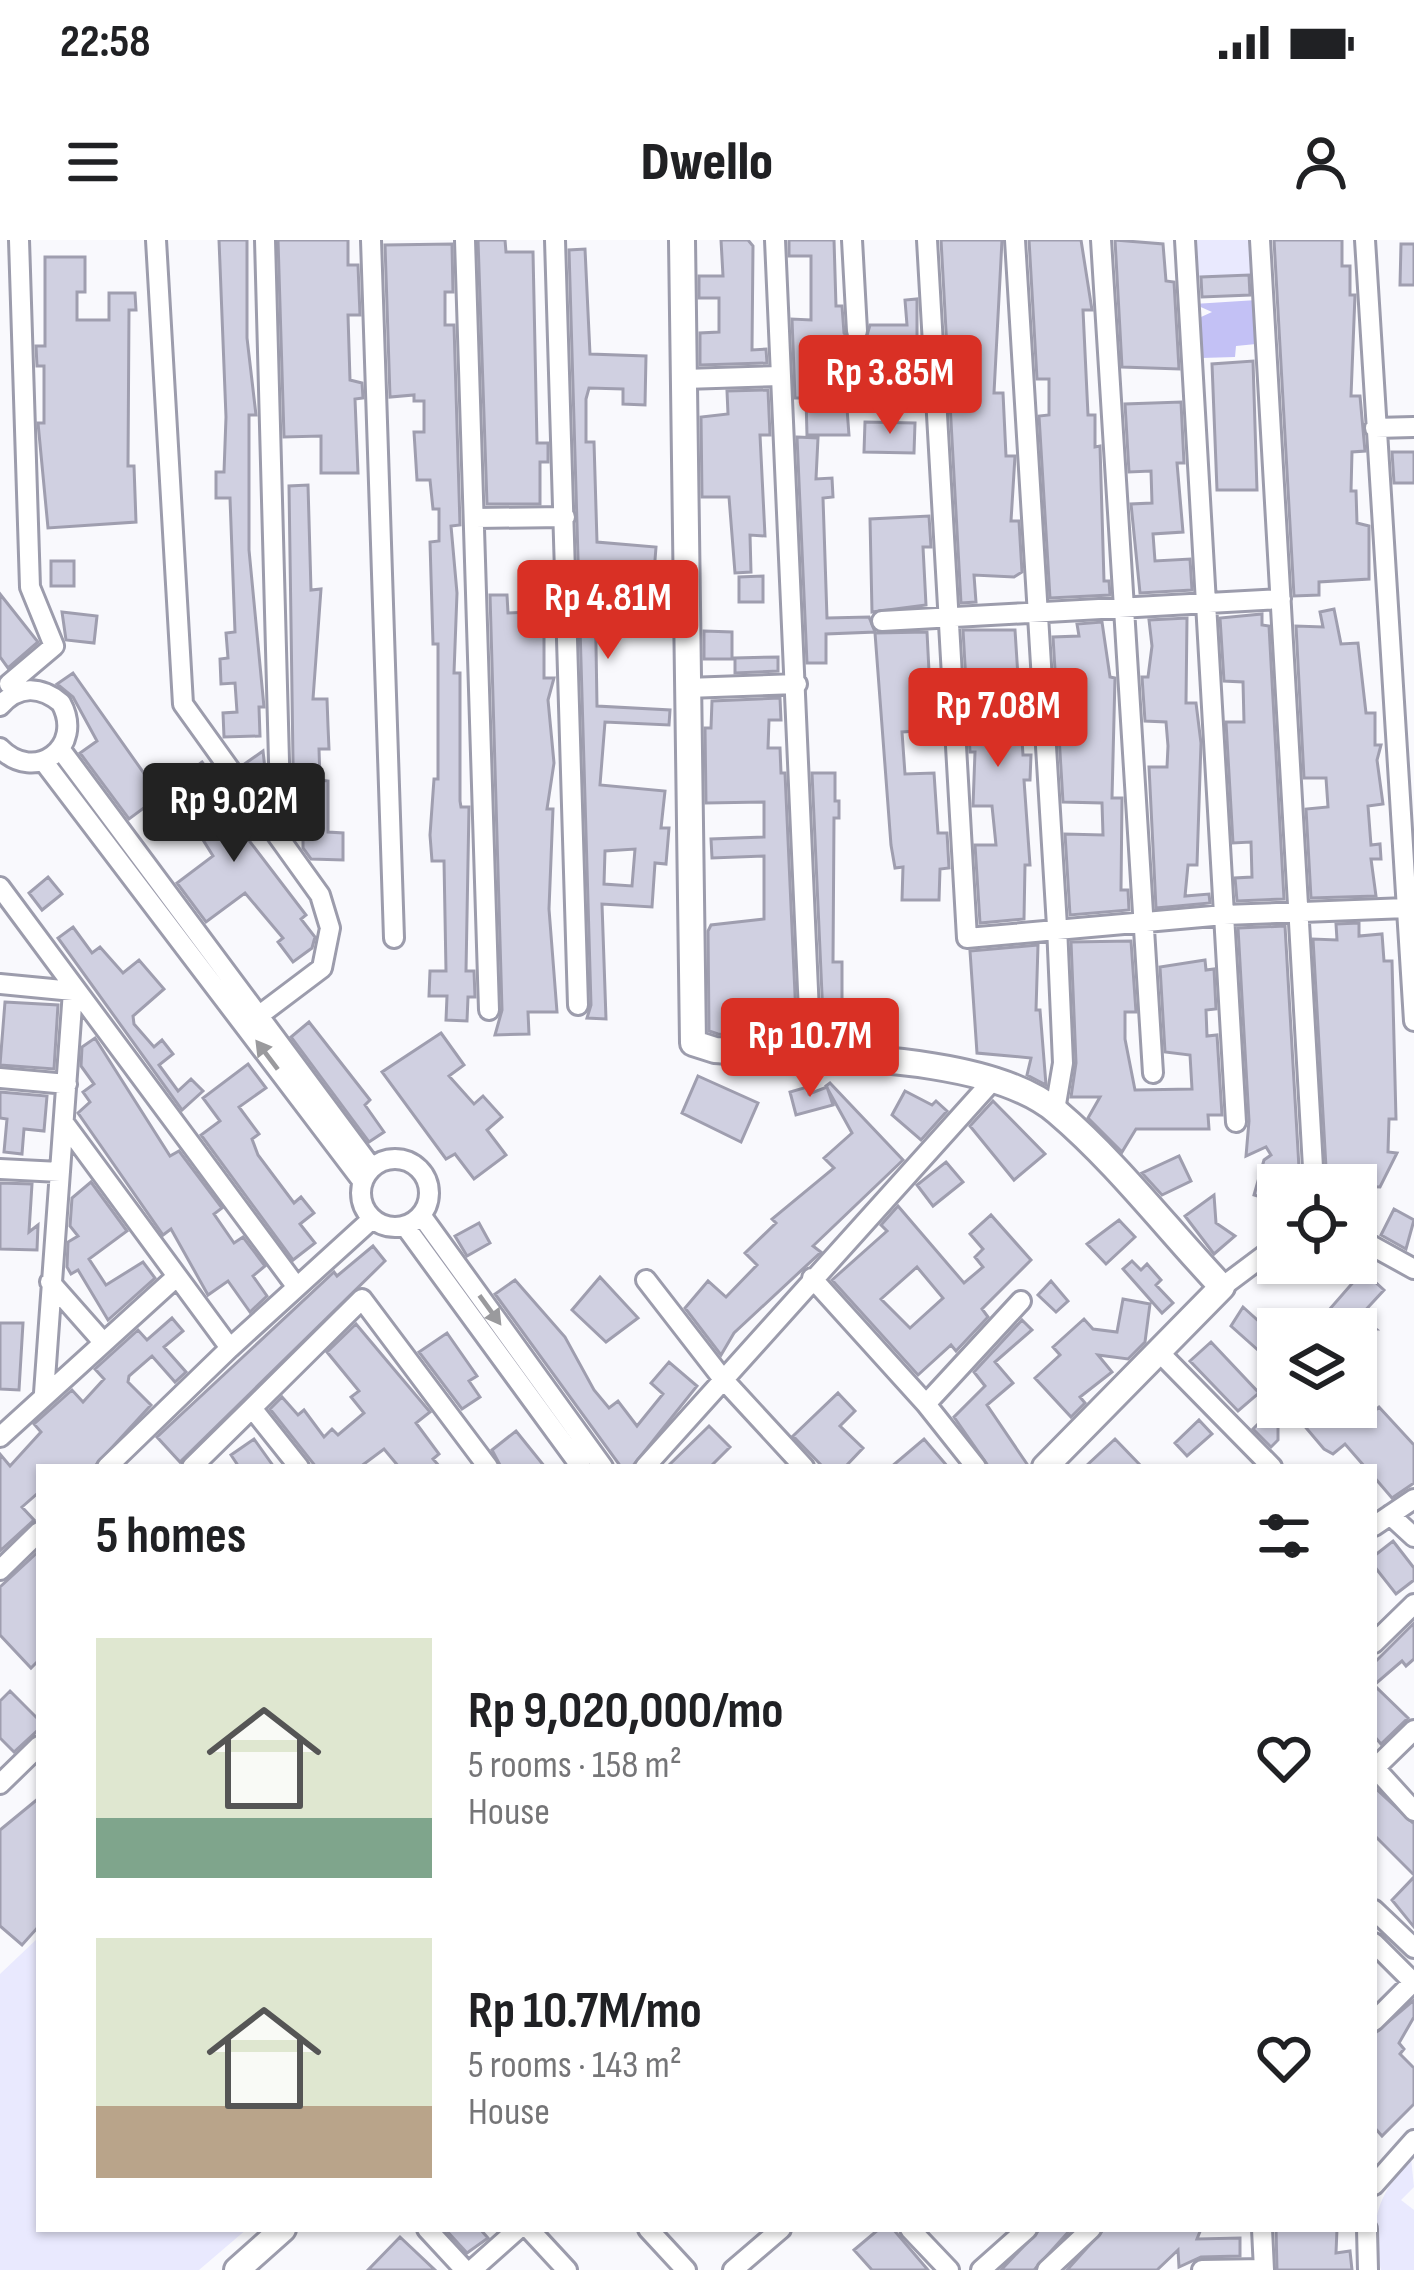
<!DOCTYPE html>
<html lang="en">
<head>
<meta charset="utf-8">
<style>
	:root { --surface:#fff; --page:#f6f6f6; --text:#202124; --muted:#757577; --accent:#d93025 }
	body { margin:0; font-family:"Sofia Sans Condensed",sans-serif; background:var(--page); color:var(--text); height:100vh; display:flex; flex-direction:column; font-size:45px; white-space:nowrap }
	* { box-sizing:border-box; margin:0 }
	p { font-size:39px; color:var(--muted) }
	.icon { flex:none; width:66px; height:66px; fill:none; stroke:currentColor; stroke-width:2; stroke-linecap:round; stroke-linejoin:round }
	.map { position:relative; flex:1; overflow:hidden }
	.side { position:absolute; left:36px; top:1224px; width:1341px; height:768px; display:flex; flex-direction:column; background:var(--surface); border-radius:0px; box-shadow:0 3px 9px #0004 }
	.side>* { flex:none }
	.controls { position:absolute; left:1257px; top:924px; display:grid; gap:24px }
	.controls a { display:grid; place-items:center; width:120px; height:120px; border-radius:0px; background:var(--surface); box-shadow:0 3px 9px #0004; font-size:60px }
	.price { position:absolute; translate:-50% -102px; padding:0 27px; border-radius:12px; background:var(--accent); color:#fff; font-size:39px; line-height:78px; filter:drop-shadow(0 3px 6px #0008) }
	.price::after { content:''; position:absolute; left:50%; top:72px; width:36px; height:27px; margin-left:-18px; background:inherit; clip-path:polygon(0 0,100% 0,50% 100%) }
	.price.selected { background:#222; color:#fff }
	ul { padding:0; list-style:none }
	li { display:flex; align-items:center; gap:36px; height:300px; padding:0 60px }
	li span { display:grid; place-items:center; flex:none; width:336px; height:240px; border-radius:0px; color:#555 }
	li>.icon { margin-inline-start:auto }
	span .icon { width:144px; height:144px; fill:#fffc; stroke-width:1 }
	li b { font-size:51px }
	h2 { display:flex; justify-content:space-between; align-items:center; height:144px; padding:0 60px; font-size:51px }
	.status { display:flex; justify-content:space-between; align-items:center; height:84px; padding:0 60px; background:var(--surface); direction:ltr }
	.status svg { height:33px; fill:currentColor }
	header { display:flex; justify-content:space-between; align-items:center; height:156px; padding:0 60px; background:var(--surface); font-size:54px; font-weight:800 }
	.map>svg:first-child { display:block }
</style>
</head>
<body>
<div class="status"><b>22:58</b><svg viewBox="0 0 49 12"><path d="M0 12V9h3v3zM5 12V6h3v6zM10 12V3h3v9zM15 12V0h3v12zM26 1h20v11H26zM47 4h2v5h-2z"/></svg></div>
<header><svg class="icon" aria-label="menu" viewBox="0 0 24 24"><path d="M4 6h16M4 12h16M4 18h16"/></svg>Dwello<svg class="icon" aria-label="person" viewBox="0 0 24 24"><circle cx="12" cy="8" r="4"/><path d="M4 21q1-7 8-7t8 7"/></svg></header>
<div class="map">
<svg width="1414" height="2030" viewBox="0 0 1414 2030">
	<rect width="100%" height="100%" fill="#f9f9fd"/>
	<!-- green -->
	<path fill="#e9e9fe" d="M1193 0H1252L1254 35 1194 38Z
		M39 1697V1989H247L199 2030H0V1734Z
		M1411 1918 1414 1947 1401 1960 1414 1970V2030H1381C1367 1981 1379 1954 1411 1918Z"/>
	<!-- forest -->
	<path fill="#c3c1f5" d="M1257 60 1256 104 1236 106 1235 117 1201 118 1196 102 1201 77 1212 72 1194 64Z"/>
	<!-- building -->
	<path fill="#d0d0e1" stroke="#9f9eaf" stroke-width="3" fill-rule="evenodd" d="M219 0H247V98L256 175H249V310L264 467H259L260 496 224 497 223 473 237 472 235 443 221 444 220 419 228 418 226 393 235 392 230 258H216V232H224L226 177Z
		M278 0H348V25H358L360 75H348L350 140 362 143 363 158 355 159 358 233H321V196L284 197Z
		M478 0H505L506 12H533L537 203H548V222H540V264H487Z
		M721 0H748L753 6 752 110 766 109 767 123 700 125V93L719 92V58H699V36H723Z
		M789 0H834L836 66H842L844 93 852 103 865 102 870 85H907L905 60 917 59V114L843 115 849 195H807L806 158H795L792 79 811 80V16H789Z
		M941 0H1002L994 153H1003L1006 216H1015L1011 281H1019L1022 332 1014 337 974 335 976 362 961 363Z
		M1029 0H1081L1092 70H1083L1088 175H1095V207L1100 206 1104 341H1109L1110 355 1050 358 1039 176 1049 175V139H1037Z
		M1115 0 1163 4 1166 41 1174 42 1179 129 1122 127Z
		M1274 0H1342V26H1350V55H1355L1351 156H1360L1365 211 1352 212 1351 251H1356L1357 283 1369 286V339L1319 342V355L1294 356Z
		M452 4 453 52H445V85H454L460 285 451 286 457 353 454 433H460V561L461 567H469L466 731H474L475 757H468L467 781 446 780 447 756H429L430 731H446L444 621H432L430 595 434 539H438V404H433L430 302 439 301V269H433L430 240H417L414 192H424V161H414V155L390 157 385 5Z
		M1401 4H1414V45H1400Z
		M585 9 590 114 646 116 645 165 623 164V149L589 148 586 159V202H594L597 302 656 307 653 346 595 344 597 466 670 470 669 485 605 482 600 545 665 551 661 588H669L666 624 655 623 652 667 602 664 606 779 587 778 591 765 569 10ZM635 609 632 646 604 644 605 611Z
		M45 17H85V52H77V80H109V53H135L136 70H129L128 226H134L136 282 48 288 38 183H44V126H37L36 106H45Z
		M1249 35 1250 55 1202 57 1201 37Z
		M1253 121 1257 250H1217L1212 124Z
		M768 150 770 195H760L765 296 750 295 751 332 735 333 729 257H702L701 177 728 174 727 151Z
		M1181 162 1184 223H1177L1183 292 1153 294 1155 321 1190 319 1192 350 1140 353 1131 264 1152 263 1151 231 1129 232 1125 164Z
		M865 182 915 183 914 213 864 212Z
		M797 197 818 198 816 239 832 238 833 257 823 258 827 378 869 377 875 392 826 394V423H807Z
		M1392 212H1414V243H1394Z
		M308 245 311 350 321 349 313 459H327L328 486 329 509H319L320 540 328 541V592L343 593V620L311 619 303 608V590H294L289 246Z
		M929 276 931 307H923L926 365 872 372 870 279Z
		M51 321H74V346H51Z
		M763 336V362H739V337Z
		M0 354 38 402 8 428 0 417Z
		M490 355H507L508 373 553 371V392L544 393V438H554L548 460 554 523 547 569H553L549 669 557 772H528L529 794 495 795 502 770Z
		M1334 369 1341 404 1358 403 1366 473H1375V505H1381L1377 520 1383 564 1368 566 1371 605 1380 604 1381 619H1371L1376 656 1311 658 1306 569 1328 567 1326 538H1304L1296 386 1323 387 1320 372Z
		M62 372 97 376 94 403 66 400Z
		M1262 374V385L1269 386 1284 659 1237 661 1235 638 1252 637 1251 602 1233 603 1226 482H1244L1243 442 1224 441 1220 378Z
		M1187 378 1186 463H1196L1201 503 1197 625H1188L1185 656 1209 654 1210 663 1156 668 1149 527H1167L1168 506 1166 482 1145 481 1142 437H1148L1152 406 1149 380Z
		M1102 382 1110 437 1115 438 1112 558H1122L1121 650H1128L1129 670 1070 675 1065 594 1103 595 1102 563 1063 562 1053 397 1079 396 1077 384Z
		M963 390H1015L1023 515H1031L1030 540H1024L1030 625H1025L1024 679 980 683 975 605H996L992 566H973L975 512H970Z
		M704 391 732 392V419H704Z
		M927 392 932 490 902 492 905 534 934 533 938 593H947L949 628 940 629 939 660H902L903 627 895 628 891 605 875 393Z
		M778 417V431L735 433V418Z
		M73 433 160 556 129 579 80 513 97 501 73 457 57 444Z
		M780 458 781 480H769L768 508H780L781 533H785L797 798 718 794 709 791 708 691 711 685 764 679V616L712 618 711 599 764 597V562L706 563 705 488H711L712 461Z
		M263 511 266 538 257 544 243 525Z
		M202 522 217 542 210 547 245 587 241 590 306 675 301 679 315 697 312 708 293 722 278 702 283 698 245 653 206 682 177 643 213 616 183 568 178 572 163 552Z
		M812 533H835V561H839V578H834L833 722H842V762L859 761 860 782H849L850 801 824 799Z
		M48 637 62 654 42 670 29 653Z
		M1359 683V696L1382 694 1384 721H1392L1396 879H1389L1388 912 1397 913 1380 947 1327 945 1313 699 1337 700 1336 684Z
		M1285 686 1300 945H1278V962L1254 955 1264 920 1271 915 1266 907 1246 916 1249 881 1238 688Z
		M73 687 92 713 100 707 123 733 139 720 164 749 133 776 134 784 154 807 162 800 173 814 159 825 178 851 191 839 203 851 182 870 58 698Z
		M1131 701 1136 772H1125V799L1135 850 1192 849 1190 815 1165 812 1160 727 1205 720 1206 730 1214 729 1216 769 1206 770 1207 796 1217 795 1222 875H1208L1209 889H1136L1122 912 1088 878 1100 857H1071L1076 823 1071 702Z
		M1038 705 1036 770H1040L1046 845 1027 835 1031 818 977 813 970 711Z
		M5 762 58 765 54 829 0 825Z
		M309 782 370 860 365 865 384 892 369 902 291 797Z
		M441 793 464 825 449 836 474 864 483 856 502 877 487 890 506 915 474 939 455 914 446 919 382 832Z
		M95 798 170 916 179 911 222 968 214 974 234 1003 243 997 265 1026 253 1036 267 1056 250 1072 228 1041 208 1055 171 989 163 995 78 873 90 862 83 852 94 844 81 826 82 807Z
		M248 824 266 848 239 867 259 894 252 899 258 915 294 963 301 957 314 973 300 984 315 1003 293 1020 201 895 220 881 203 858Z
		M698 836 758 863 741 902 682 873Z
		M830 843 903 920 813 1006 821 1012 734 1093 721 1115 685 1068 708 1041 726 1057 757 1025 745 1013 776 983 772 979 834 928 824 918 852 893 826 846Z
		M807 847 809 854 827 847 833 865 796 875 790 852Z
		M905 851 932 865 936 861 947 871 921 900 892 875Z
		M0 852 47 856 44 891 24 889 22 914 4 912 7 879 0 878Z
		M993 861 1045 914 1014 940 970 886Z
		M1179 916 1191 941 1162 955 1142 933Z
		M946 922 963 942 933 966 917 945Z
		M91 942 127 991 89 1019 106 1045 143 1022 155 1038 108 1080 78 1030 71 1034 67 1027 68 1002 78 996 70 986 72 958Z
		M0 943 32 944 29 992 38 985 37 1010 0 1009Z
		M1214 955 1216 983 1235 996 1214 1014 1185 976Z
		M898 966 964 1043 983 1027 975 1017 983 1009 970 994 991 975 1031 1020 982 1069 988 1077 956 1111 951 1105 918 1135 832 1040 887 991 881 985ZM917 1027 943 1058 910 1088 881 1059Z
		M1394 969 1414 980 1406 1009 1381 995Z
		M1119 980 1135 997 1106 1024 1087 1004Z
		M479 983 490 1003 467 1016 455 996Z
		M373 1006 385 1021 180 1222 157 1197 334 1032 337 1036Z
		M1132 1021 1141 1030 1147 1024 1161 1040 1156 1045 1173 1063 1162 1073 1123 1029Z
		M1363 1031 1384 1050 1360 1076 1376 1089H1348L1328 1071Z
		M600 1037 638 1078 606 1102 572 1070Z
		M515 1040 565 1097 594 1150 609 1168 618 1161 637 1186 663 1154 651 1143 669 1122 697 1146 632 1227H621L495 1054Z
		M1051 1041 1068 1061 1056 1072 1038 1055Z
		M1123 1059 1150 1064 1145 1102 1128 1119 1098 1115 1112 1132 1080 1157 1085 1163 1071 1177 1035 1138 1060 1115 1053 1107 1084 1079 1093 1089 1117 1092Z
		M1243 1067 1274 1095 1259 1111 1231 1086Z
		M172 1078 183 1091 164 1107 186 1132 175 1142 152 1116 129 1136 128 1142 151 1165 94 1227H39V1252L22 1267 34 1280 0 1311V1214L10 1226 41 1192 34 1184 72 1150 83 1162 104 1139 95 1129 138 1090 147 1100Z
		M1022 1080 1032 1090 995 1122 1013 1143 987 1165 1029 1227H989L954 1177 985 1146 974 1132Z
		M0 1083H23L19 1150 0 1149Z
		M356 1084 430 1172 416 1183 439 1214 433 1219 440 1227H399L384 1209 360 1227H316L270 1169 282 1157 298 1175 304 1170 324 1197 332 1189 338 1195 364 1173 351 1157 359 1151 327 1112Z
		M447 1093 477 1136 469 1141 480 1157 462 1169 419 1112Z
		M1211 1102 1259 1153 1238 1171 1190 1121Z
		M838 1153 855 1171 840 1186 863 1208 845 1227H823L793 1196Z
		M1278 1164V1200L1271 1207 1253 1189Z
		M1324 1167H1346L1359 1184 1379 1167 1414 1205V1243L1392 1258 1374 1237V1227H1365L1345 1204 1333 1214 1324 1209 1302 1183Z
		M1199 1180 1212 1194 1187 1216 1175 1203Z
		M709 1186 730 1207 710 1227H667Z
		M516 1191 545 1227H501L492 1210Z
		M254 1199 274 1227H239L231 1215Z
		M924 1199 948 1227H891Z
		M1115 1199 1142 1227H1085Z
		M1393 1301 1414 1328V1340L1396 1354 1374 1326V1316Z
		M39 1311V1420L31 1428 0 1395V1347Z
		M1414 1383V1419L1406 1426 1402 1421 1374 1445 1408 1478 1381 1504 1374 1496V1423Z
		M10 1451 39 1480V1489L14 1512 0 1498V1461Z
		M1374 1547 1414 1584V1635L1374 1595Z
		M39 1558V1686L22 1705 0 1686V1590Z
		M1414 1637V1687L1392 1660Z
		M1414 1760V1777L1399 1803 1404 1809 1400 1814 1414 1828V1864L1382 1896 1374 1887V1794Z
		M445 1989H480L488 1998 467 2013Z
		M879 1989H893L928 2030H872L854 2010Z
		M1040 1989H1071L1034 2030H1001Z
		M1104 1989H1201L1197 1999 1240 1998V2016L1201 2017 1179 2027 1178 2010 1157 2030H1067Z
		M1276 1989H1337L1336 2013 1350 2011 1352 2030H1277Z
		M400 1997 435 2030H368Z"/>
	<g fill="none" stroke-linecap="round" stroke-linejoin="round">
		<defs>
			<path id="street" d="M156 0 183 464 320 655 330 688 322 728 261 774
				M265 0 281 595
				M371 0 394 698
				M465 0 489 770
				M555 0 578 765
				M775 0 811 818
				M852 0 857 91
				M927 0 967 698 1224 675 1407 668
				M1015 0 1057 686 1063 823 1055 870
				M1101 0 1153 833
				M1185 0 1236 882
				M1260 0 1314 945
				M1365 0 1414 781
				M684 139 781 136
				M1375 188 1414 187
				M475 278 565 277
				M882 381 1281 359
				M9 444 54 406 30 347 19 0
				M687 448 797 444
				M0 466C18 445 41 446 61 463 85 507 35 544 0 508
				M61 510 372 928
				M44 522 363 942
				M0 647 296 1046
				M0 744 73 751 44 1153
				M0 838 67 844
				M65 884 230 1108 107 1227
				M361 953a34 34 0 1 1 68 0a34 34 0 1 1-68 0Z
				M0 929 60 932
				M421 975 603 1227
				M405 986 581 1227
				M1356 997 1414 1029
				M812 1038 926 1164
				M646 1040 722 1138 804 1227
				M50 1042 103 1102
				M1222 1047 1278 1005
				M230 1108 372 979
				M1158 1111 1272 1227
				M252 1168 362 1059 488 1227
				M0 1197 174 1039
				M192 1227 252 1168 299 1227
				M645 1227 995 838
				M976 1227 926 1164 1021 1061
				M1390 1275 1414 1297
				M1374 1286 1414 1259
				M0 1330 39 1292
				M1374 1403 1414 1364
				M1374 1527 1414 1571
				M1375 1528 1414 1490
				M0 1544 39 1506
				M1374 1670 1414 1708
				M1374 1703 1414 1743
				M1374 1781 1413 1742
				M1374 1945 1414 1900
				M427 1989 465 2030
				M529 1989 567 2030
				M648 1989 686 2030
				M910 1989 949 2030
				M1262 1989 1264 2030
				M1367 1989 1368 2030
				M472 2030 518 1989
				M733 2030 781 1989
				M981 2030 1027 1989
				M1047 2030 1091 1989
				M1202 2030 1264 2029"/>
			<path id="secondary" d="M682 0 693 803 715 810C808 818 985 811 1057 872 1117 923 1168 990 1222 1047L1045 1227
				M237 2030 283 1989"/>
		</defs>
		<!-- street casing -->
		<use href="#street" stroke="#9c9cac" stroke-width="24"/>
		<!-- secondary casing -->
		<use href="#secondary" stroke="#9c9cac" stroke-width="30"/>
		<!-- street -->
		<use href="#street" stroke="#fff" stroke-width="18"/>
		<!-- secondary -->
		<use href="#secondary" stroke="#fff" stroke-width="24"/>
	</g>
	<!-- one-way arrows -->
	<defs><path id="oneway-solid" d="M-6-.8H1V-3.2L6.5 0L1 3.2V.8H-6Z" transform="scale(3)"/></defs>
	<g fill="#9a9a9d">
		<use href="#oneway-solid" transform="translate(267 815) rotate(-127)"/>
		<use href="#oneway-solid" transform="translate(490 1070) rotate(54)"/>
	</g>
</svg>
<div class="controls">
<a><svg class="icon" aria-label="locate" viewBox="0 0 24 24"><circle cx="12" cy="12" r="6"/><path d="M12 2v4M12 18v4M2 12h4M18 12h4"/></svg></a>
<a><svg class="icon" aria-label="layers" viewBox="0 0 24 24"><path d="M12 4l9 5-9 5-9-5zM3 14l9 5 9-5"/></svg></a>
</div>
<b class="price" style="left:890px;top:197px">Rp 3.85M</b>
<b class="price" style="left:608px;top:422px">Rp 4.81M</b>
<b class="price" style="left:998px;top:530px">Rp 7.08M</b>
<b class="price selected" style="left:234px;top:625px">Rp 9.02M</b>
<b class="price" style="left:810px;top:860px">Rp 10.7M</b>
<section class="side">
<h2>5 homes<svg class="icon" aria-label="filters" viewBox="0 0 24 24"><path d="M4 7h16M4 17h16"/><circle cx="9" cy="7" r="2"/><circle cx="15" cy="17" r="2"/></svg></h2>
<ul>
<li><span style="background:linear-gradient(#dfe7d0 75%,#7fa58c 0)"><svg class="icon" aria-label="home" viewBox="0 0 24 24"><path d="M3 11l9-7 9 7M6 9v11h12V9"/></svg></span><div><b>Rp 9,020,000/mo</b><p>5 rooms · 158 m²</p><p>House</p></div><svg class="icon" aria-label="heart" viewBox="0 0 24 24"><path d="M12 20l-8-8c-3-5 5-10 8-4 3-6 11-1 8 4z"/></svg></li>
<li><span style="background:linear-gradient(#dfe7d0 70%,#b9a48a 0)"><svg class="icon" aria-label="home" viewBox="0 0 24 24"><path d="M3 11l9-7 9 7M6 9v11h12V9"/></svg></span><div><b>Rp 10.7M/mo</b><p>5 rooms · 143 m²</p><p>House</p></div><svg class="icon" aria-label="heart" viewBox="0 0 24 24"><path d="M12 20l-8-8c-3-5 5-10 8-4 3-6 11-1 8 4z"/></svg></li>
</ul>
</section>
</div>
</body>
</html>
